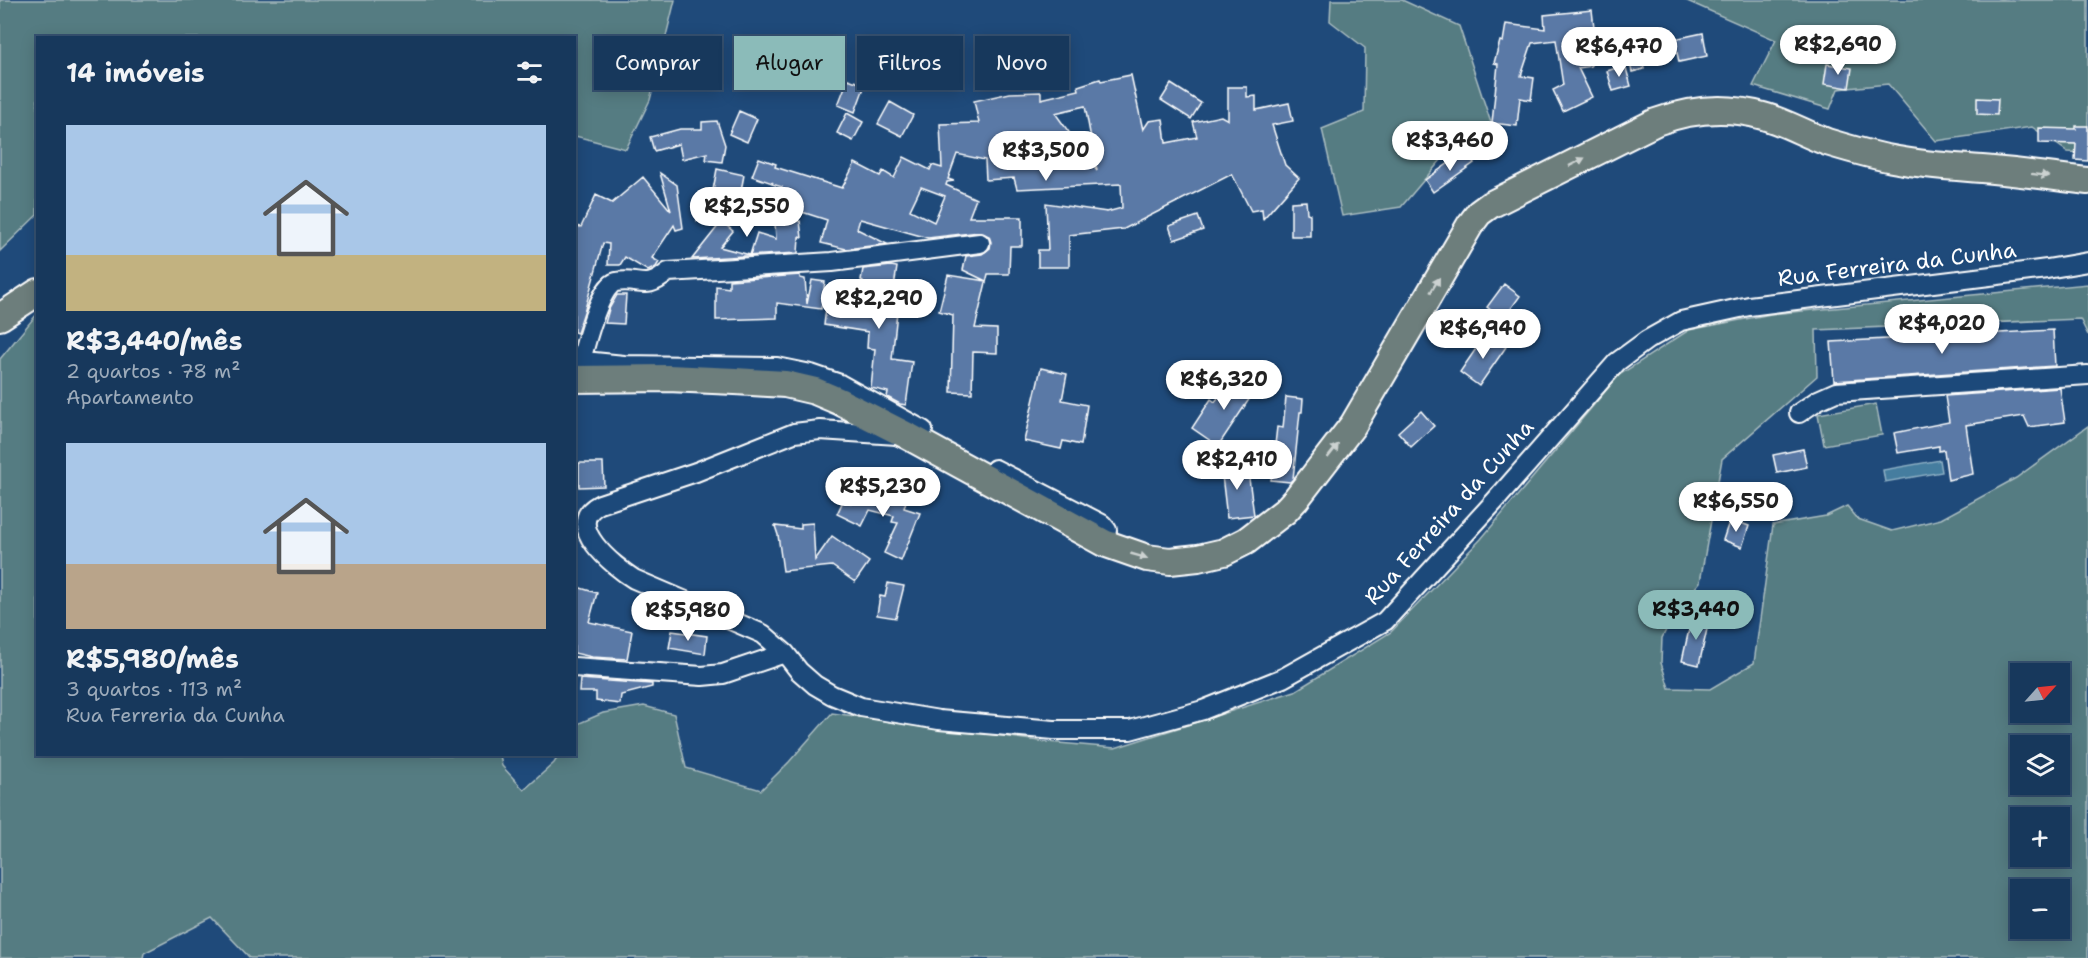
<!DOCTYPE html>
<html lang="pt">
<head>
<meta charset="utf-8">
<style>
	:root { --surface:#17385c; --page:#203f62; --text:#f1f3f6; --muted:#9eacbb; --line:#365272; --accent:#8bbbb9 }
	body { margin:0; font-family:"Shantell Sans",sans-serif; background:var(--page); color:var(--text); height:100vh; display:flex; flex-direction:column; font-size:22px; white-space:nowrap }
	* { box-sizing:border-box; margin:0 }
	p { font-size:20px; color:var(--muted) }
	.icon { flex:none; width:33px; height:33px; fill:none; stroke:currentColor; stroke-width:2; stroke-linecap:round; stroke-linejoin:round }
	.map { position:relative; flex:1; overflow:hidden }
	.details { position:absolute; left:36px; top:36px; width:540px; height:720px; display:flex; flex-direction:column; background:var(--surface); border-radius:0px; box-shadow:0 3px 15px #0003,0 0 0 2px var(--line) }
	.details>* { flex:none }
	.banner { position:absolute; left:594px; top:36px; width:570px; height:54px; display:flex; gap:12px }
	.needle { width:39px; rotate:63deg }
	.tools { position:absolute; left:2010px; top:663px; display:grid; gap:12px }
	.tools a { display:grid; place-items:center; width:60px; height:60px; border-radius:0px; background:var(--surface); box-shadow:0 3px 15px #0003,0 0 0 2px var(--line); font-size:30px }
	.price { position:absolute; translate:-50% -51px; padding:0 14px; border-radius:21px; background:#fff; color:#222; font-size:20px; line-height:39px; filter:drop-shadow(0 2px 3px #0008) }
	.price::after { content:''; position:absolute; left:50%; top:36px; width:18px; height:14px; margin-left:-9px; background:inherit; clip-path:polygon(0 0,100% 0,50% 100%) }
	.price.selected { background:var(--accent); color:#111 }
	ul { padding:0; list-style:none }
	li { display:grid; align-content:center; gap:12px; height:318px; padding:0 30px }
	li span { display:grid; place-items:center; height:186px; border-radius:0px; color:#555 }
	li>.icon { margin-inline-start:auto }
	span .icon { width:108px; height:108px; fill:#fffc; stroke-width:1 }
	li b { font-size:26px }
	h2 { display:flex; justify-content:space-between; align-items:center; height:72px; padding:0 30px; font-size:26px }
	.pill { padding:0 21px; border-radius:0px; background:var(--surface); box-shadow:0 3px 15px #0003,0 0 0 2px var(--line); font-size:21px; line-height:54px }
	.pill.selected { background:var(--accent); color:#111 }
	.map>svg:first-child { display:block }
</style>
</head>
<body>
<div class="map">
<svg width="2088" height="958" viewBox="0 0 2088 958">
	<rect width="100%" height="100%" fill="#1f4a7a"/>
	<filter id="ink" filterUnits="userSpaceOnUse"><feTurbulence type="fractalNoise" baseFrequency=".0167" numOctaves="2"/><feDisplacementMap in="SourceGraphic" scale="12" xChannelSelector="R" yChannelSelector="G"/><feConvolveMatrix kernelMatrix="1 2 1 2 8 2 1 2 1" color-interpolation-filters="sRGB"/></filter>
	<g filter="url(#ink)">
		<!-- green -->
		<path fill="#557b82" stroke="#aabdc0" stroke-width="1.5" fill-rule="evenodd" d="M0 0H675L650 100 626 149 575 136 574 38H38L37 215 0 251Z
			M1331 0H1402L1459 26 1493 129 1458 140 1401 207 1342 216 1322 129 1364 112 1365 48 1330 21Z
			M1685 0H2088V153L2068 152 2032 127 1936 141 1888 84 1838 89 1830 109 1753 86 1776 40Z
			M2088 284V335L2080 319 1816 330 1817 376 1722 459 1700 582 1676 611 1662 638 1661 663 1669 688 1710 689 1754 663 1773 525 1826 516 1847 506 1858 519 1892 531 1941 519 2016 478 2088 426V958H250L212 918 144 953 143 958H0V359L37 314 38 754 500 755 502 766 524 790 554 763 559 755 574 754 575 725 603 713 644 706 674 714 686 768 761 790 789 762 832 713 1047 742 1115 748 1295 691 1391 632 1481 539 1619 375 1689 330 1771 314ZM2020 674H2060V712H2020ZM2020 746H2060V784H2020ZM2020 818H2060V856H2020ZM2020 890H2060V928H2020Z
			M1876 404 1882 435 1824 445 1818 414Z"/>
		<!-- water -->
		<path fill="#457d9f" stroke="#8fb1c5" stroke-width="1.5" d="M1940 460 1942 472 1885 482 1883 470Z"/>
		<!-- building -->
		<path fill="#5a79a6" stroke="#fff" stroke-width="1.5" fill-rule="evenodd" d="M1592 10 1595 36 1587 37 1591 66 1578 68 1592 97 1563 111 1553 90 1563 85 1556 40 1532 43 1521 76 1534 78 1531 100 1520 98 1517 126 1492 123 1498 64 1494 63 1500 41 1503 42 1506 24 1545 29 1544 15Z
			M1703 33 1707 56 1679 62 1674 39Z
			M1649 34 1654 56 1642 59 1644 69 1632 72 1624 40Z
			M1827 64 1852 68 1849 88 1824 84Z
			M1625 65 1631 86 1613 91 1607 71Z
			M1131 75 1143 130 1149 121 1163 119 1166 143 1197 137 1193 122 1221 116 1228 120V87H1247V97L1256 96V110L1289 103 1293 121 1272 125 1285 165 1299 178 1263 219 1262 209 1251 211 1232 174 1124 229 1069 235V267H1038V250H1048L1046 203 1107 212 1122 208 1121 184 1017 189 1014 178 986 180 985 160 957 154 948 179 954 181 947 182 946 185 976 199 969 217H1022V246H1010L1009 274H988L975 328 997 329V353L973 352 972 393 951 392 953 315 939 311 948 275 986 281 963 270 966 256 982 254 990 248 991 242 989 236 979 232 928 238 860 219 857 229 887 244 846 249 821 243 827 220 777 204 782 187 772 184 773 182 772 183 752 176 759 158 776 164 775 167 842 188 855 163 880 176 883 171 894 178 904 157 930 170 932 165 942 168 940 124 979 123 974 101 1010 93 1041 92V99L1079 90 1078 86 1100 79 1101 81ZM1085 106 1097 171 1055 113ZM921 187 945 196 934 222 910 210Z
			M848 79 865 85 855 112 838 105Z
			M1171 84 1201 103 1191 119 1161 100Z
			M1977 98 1998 99 1997 115 1977 114Z
			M890 102 913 115 902 136 878 124Z
			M739 111 757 119 747 142 729 134Z
			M847 113 863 122 853 141 837 133Z
			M717 121 725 145 722 162 706 160 707 153 682 159 679 144 654 151 650 137 680 129H702V122Z
			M2076 126H2088V161L2075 160 2076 144 2039 143V128L2076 129Z
			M1466 151 1474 163 1433 192 1425 180Z
			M717 169 744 175 740 196 713 190Z
			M660 173 677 185 683 228 676 230 674 225 652 258 659 262 656 267 648 271 625 257 620 265H608L609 244 603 243 585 309 577 333 574 332V226L581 227 596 195 612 203 643 177 671 211Z
			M701 200 717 210 714 215 733 231 720 247 750 255 757 233 776 239 775 223 800 221 802 238 799 237 798 253 692 259 719 225 697 221Z
			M1306 201 1307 213 1310 214V236H1291V202Z
			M1198 216 1203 230 1174 240 1169 226Z
			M891 266 897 267 894 287 903 288 900 303H898L892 359 912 362 906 405 900 404 887 397 888 392 871 388 875 349 867 348 868 332 824 325 826 308 860 313 863 281 861 280 863 269Z
			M800 275V278L805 279 807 304 812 280 825 282 821 309 777 303V318L716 320V286L729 288V280Z
			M1504 284 1520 296 1503 320 1487 307Z
			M617 295H626L624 324 605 323 609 309Z
			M2053 330 2055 366 1834 381 1831 342Z
			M1486 334 1506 347 1479 386 1460 372Z
			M1041 368 1067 374 1062 400 1087 405 1081 445 1063 441 1061 449 1024 441Z
			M1234 375 1256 389 1218 446 1192 428 1211 399 1215 402Z
			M2060 388 2065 422 2029 427 2024 416 1966 425 1973 474 1948 480 1944 450 1939 451V446L1898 453 1894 433 1949 422 1945 396Z
			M1286 397 1303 399 1302 412H1300L1293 479 1290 482 1271 480 1277 427 1283 428Z
			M1421 411 1434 426 1411 447 1398 432Z
			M1803 449 1807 467 1777 473 1773 455Z
			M579 463H603L604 486 579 487Z
			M1247 464 1254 515 1227 518 1221 467Z
			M855 489 892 502 895 494 907 498 904 508 920 513 901 561 884 553 898 523 892 522 894 516 870 510 862 526 837 514 844 499 851 503Z
			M1730 519 1749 526 1742 547 1723 540Z
			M813 523 815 560 832 536 869 562 855 582 832 566 783 571 778 535 775 526 801 529V524Z
			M888 583 904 586 896 618 877 615 880 596 885 597Z
			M574 586 597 593 589 622 632 631 627 659 592 657 574 653Z
			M1692 616 1709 620 1699 665 1682 661Z
			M672 631 707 636 705 654 669 648Z
			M580 679 652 684V687L621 695 620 704 596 701V692H579Z"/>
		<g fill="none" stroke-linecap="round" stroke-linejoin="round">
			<defs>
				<path id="minor" d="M574 360 624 365 777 367 811 374 840 384 923 430
					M581 361C585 345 600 285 616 282 640 278 645 292 668 272L832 262 980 243
					M1799 413 1818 400 1836 392 2088 375
					M897 435 820 430 794 433 696 472 600 504C560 524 615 567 634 579L763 634 785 653 799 671 815 685 832 695 861 707 939 720 1054 730H1130L1203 710 1283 678 1385 621 1495 501 1617 362 1647 340 1681 321 1749 306 2047 269 2088 262
					M995 469 1102 524 1107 530 1104 543
					M574 667 702 676 723 674 785 653"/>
				<path id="highway" d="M0 317 38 292
					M574 379 668 378 735 381 785 384 815 391 841 402 908 436 1104 543 1147 558 1170 561 1198 558 1224 552 1246 541 1285 511 1296 499 1353 425 1470 225 1479 213 1490 205 1656 122C1691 109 1727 106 1763 116 1785 122 1805 134 1827 142 1850 149 1874 156 1898 160 1929 166 1961 167 1993 170 2025 173 2056 177 2088 181"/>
			</defs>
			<!-- minor casing -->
			<use href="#minor" stroke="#fff" stroke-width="22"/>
			<!-- highway casing -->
			<use href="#highway" stroke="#fff" stroke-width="30"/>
			<!-- minor -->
			<use href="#minor" stroke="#1f4a7a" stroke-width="18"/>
			<!-- highway -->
			<use href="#highway" stroke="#6d7e7c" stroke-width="26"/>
		</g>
		<!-- one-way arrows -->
		<defs><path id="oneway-solid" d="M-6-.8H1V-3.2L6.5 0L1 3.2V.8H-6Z" transform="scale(1.5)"/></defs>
		<g fill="#ccd2d1">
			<use href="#oneway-solid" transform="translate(1577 162) rotate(-27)"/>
			<use href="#oneway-solid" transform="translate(2040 175) rotate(7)"/>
			<use href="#oneway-solid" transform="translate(1435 285) rotate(-59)"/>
			<use href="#oneway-solid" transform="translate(1333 451) rotate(-52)"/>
			<use href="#oneway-solid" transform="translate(1139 556) rotate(16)"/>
		</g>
	</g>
	<g text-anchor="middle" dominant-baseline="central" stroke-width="4.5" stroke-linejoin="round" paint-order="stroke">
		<!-- street labels -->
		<g font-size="22" fill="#fff" stroke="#1f4a7a">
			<text transform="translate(1897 264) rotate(-7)">Rua Ferreira da Cunha</text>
			<text transform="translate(1449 512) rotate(-48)">Rua Ferreira da Cunha</text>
		</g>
	</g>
</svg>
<div class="tools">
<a><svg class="needle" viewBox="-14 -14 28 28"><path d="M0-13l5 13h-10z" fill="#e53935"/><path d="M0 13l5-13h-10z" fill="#9eacbb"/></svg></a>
<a><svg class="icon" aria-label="layers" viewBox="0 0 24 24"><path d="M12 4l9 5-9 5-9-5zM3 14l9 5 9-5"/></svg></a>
<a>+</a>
<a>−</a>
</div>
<b class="price" style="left:1838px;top:76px">R$2,690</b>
<b class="price" style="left:1619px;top:78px">R$6,470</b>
<b class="price" style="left:1450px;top:172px">R$3,460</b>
<b class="price" style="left:1046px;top:182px">R$3,500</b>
<b class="price" style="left:747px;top:238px">R$2,550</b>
<b class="price" style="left:879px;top:330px">R$2,290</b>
<b class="price" style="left:1942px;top:355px">R$4,020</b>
<b class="price" style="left:1483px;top:360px">R$6,940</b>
<b class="price" style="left:1224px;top:411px">R$6,320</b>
<b class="price" style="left:1237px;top:491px">R$2,410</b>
<b class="price" style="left:883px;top:518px">R$5,230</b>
<b class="price" style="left:1736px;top:533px">R$6,550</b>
<b class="price selected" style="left:1696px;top:641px">R$3,440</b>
<b class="price" style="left:688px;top:642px">R$5,980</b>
<div class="banner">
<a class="pill">Comprar</a>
<a class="pill selected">Alugar</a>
<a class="pill">Filtros</a>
<a class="pill">Novo</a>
</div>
<section class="details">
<h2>14 imóveis<svg class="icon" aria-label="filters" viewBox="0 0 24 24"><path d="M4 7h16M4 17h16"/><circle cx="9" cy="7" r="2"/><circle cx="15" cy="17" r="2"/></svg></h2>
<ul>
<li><span style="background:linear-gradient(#a9c7e8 70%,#c2b280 0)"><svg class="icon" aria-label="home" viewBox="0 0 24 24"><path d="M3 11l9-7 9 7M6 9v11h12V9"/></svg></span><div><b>R$3,440/mês</b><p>2 quartos · 78 m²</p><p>Apartamento</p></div></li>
<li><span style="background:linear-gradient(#a9c7e8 65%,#b9a48a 0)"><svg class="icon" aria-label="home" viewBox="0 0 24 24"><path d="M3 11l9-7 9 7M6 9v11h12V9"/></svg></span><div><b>R$5,980/mês</b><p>3 quartos · 113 m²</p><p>Rua Ferreria da Cunha</p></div></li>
</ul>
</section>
</div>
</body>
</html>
